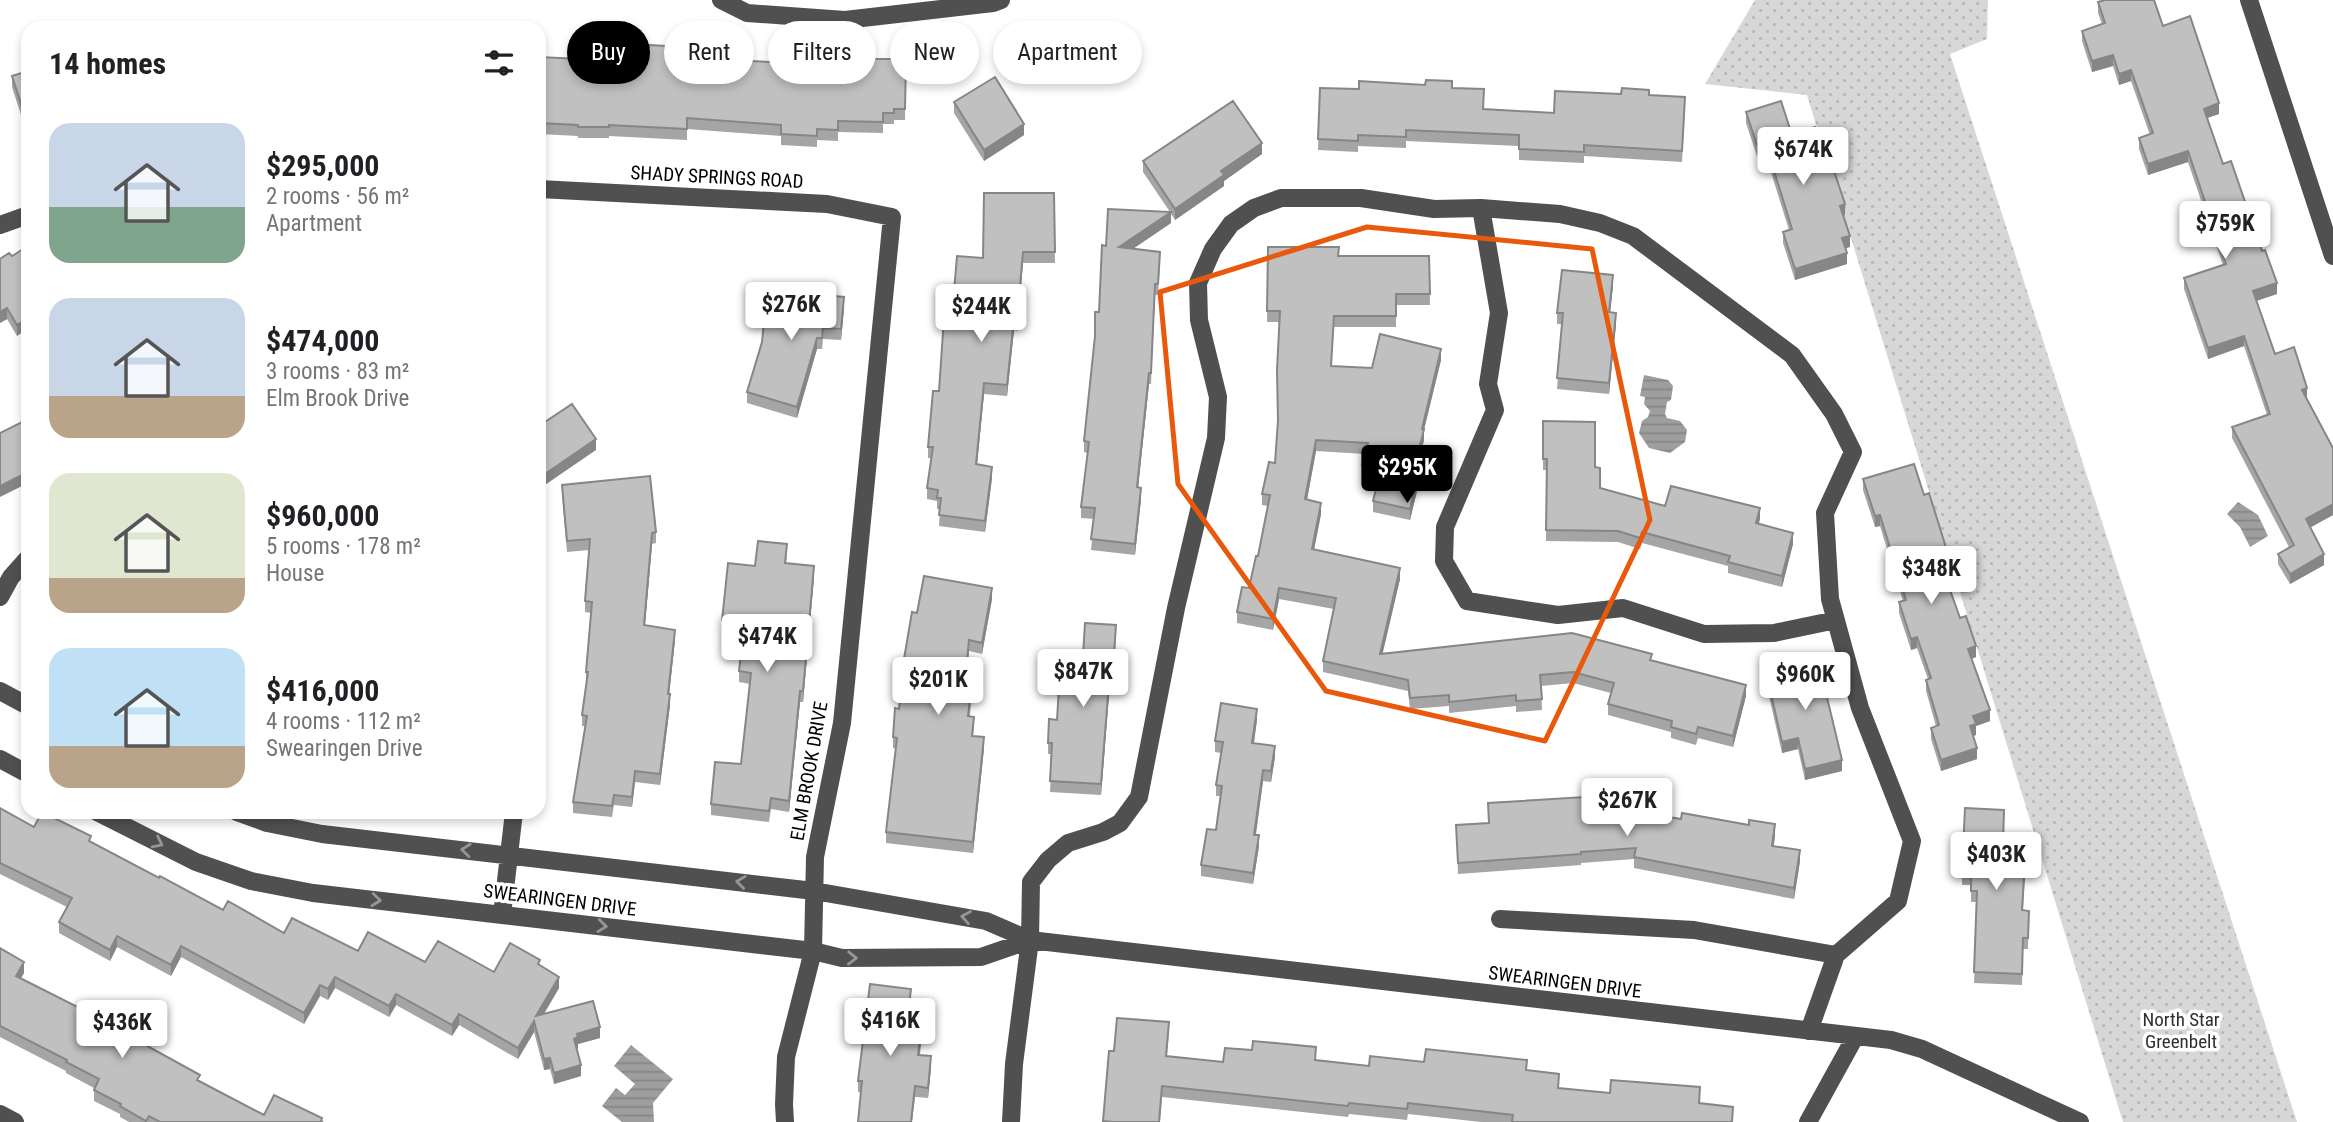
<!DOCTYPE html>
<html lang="en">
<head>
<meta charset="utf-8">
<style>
	:root { --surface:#fff; --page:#f6f6f6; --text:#202124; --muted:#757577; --accent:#000 }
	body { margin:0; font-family:"Roboto Condensed",sans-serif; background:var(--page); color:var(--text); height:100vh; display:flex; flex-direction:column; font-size:26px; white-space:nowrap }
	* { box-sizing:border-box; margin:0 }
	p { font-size:23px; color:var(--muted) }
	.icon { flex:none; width:38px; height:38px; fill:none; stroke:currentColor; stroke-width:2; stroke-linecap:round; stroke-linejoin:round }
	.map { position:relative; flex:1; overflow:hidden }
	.panel { position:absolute; left:21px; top:21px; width:525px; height:798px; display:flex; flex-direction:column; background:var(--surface); border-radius:21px; box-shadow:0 4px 10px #0003 }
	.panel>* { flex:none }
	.banner { position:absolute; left:567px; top:21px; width:665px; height:63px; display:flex; gap:14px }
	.price { position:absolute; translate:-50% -60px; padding:0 16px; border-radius:7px; background:#fff; color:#222; font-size:23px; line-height:46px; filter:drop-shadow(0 2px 4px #0008) }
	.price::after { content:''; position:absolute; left:50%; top:42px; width:21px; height:16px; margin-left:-10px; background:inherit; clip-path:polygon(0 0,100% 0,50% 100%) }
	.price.selected { background:var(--accent); color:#fff }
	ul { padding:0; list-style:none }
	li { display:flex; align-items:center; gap:21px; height:175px; padding:0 28px }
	li span { display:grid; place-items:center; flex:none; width:196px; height:140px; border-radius:21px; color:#555 }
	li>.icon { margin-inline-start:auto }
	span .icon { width:84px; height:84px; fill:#fffc; stroke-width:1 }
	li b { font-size:30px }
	h2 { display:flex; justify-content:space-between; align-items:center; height:84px; padding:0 28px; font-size:30px }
	.tag { padding:0 24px; border-radius:32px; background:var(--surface); box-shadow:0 4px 10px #0003; font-size:24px; line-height:63px }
	.tag.selected { background:var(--accent); color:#fff }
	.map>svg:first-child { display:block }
</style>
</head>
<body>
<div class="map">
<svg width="2333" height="1122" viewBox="0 0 2333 1122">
	<defs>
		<pattern id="park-dots" width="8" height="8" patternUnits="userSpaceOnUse" patternTransform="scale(1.75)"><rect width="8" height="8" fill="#d7d7d7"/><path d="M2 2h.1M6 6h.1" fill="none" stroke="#b7b7b7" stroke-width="1.8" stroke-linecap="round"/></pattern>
		<pattern id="water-rules" width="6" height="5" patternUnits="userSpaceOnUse" patternTransform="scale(1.75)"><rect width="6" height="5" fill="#9e9e9e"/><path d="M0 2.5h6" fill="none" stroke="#868686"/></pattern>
	</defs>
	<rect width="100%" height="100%" fill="#fff"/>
	<!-- park -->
	<path fill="url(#park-dots)" d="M1755 0H1988L1987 39 1950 54 2297 1122H2123L1807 95 1705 84Z"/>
	<!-- water -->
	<path fill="url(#water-rules)" d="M1644 375 1668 380 1673 386 1671 400 1667 402 1665 414 1667 418 1680 421 1687 430 1685 442 1670 453 1649 448 1639 433 1642 421 1648 417 1650 411 1644 404 1645 397 1640 396Z
		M2238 502 2258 515 2268 536 2250 547 2240 527 2227 514Z
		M631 1045 673 1079 653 1103 654 1122H622L602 1106 616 1088 625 1095 635 1084 614 1066Z"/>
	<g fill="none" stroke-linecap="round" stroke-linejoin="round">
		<!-- minor -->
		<path stroke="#505050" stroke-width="18" d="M721 0 747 13 845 20 993 3 1001 0
			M2249 0 2333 256
			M539 189 827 204 892 217 842 723 815 857 813 951 786 1057 784 1104 785 1122
			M1481 208 1499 313 1488 384 1495 410 1445 527 1444 561 1467 601 1558 615 1623 608 1704 634 1774 633 1836 620
			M0 225 28 215
			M0 597 11 577 28 558
			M0 691 28 706
			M0 759 28 774
			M97 812 196 862 251 881 313 893 813 951 842 958 981 957 1030 940
			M237 812 267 823 322 834 814 891 986 921 1030 940 1891 1040 1922 1049 2080 1122
			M502 915 514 812
			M1809 1031 1836 955
			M0 1114 15 1122
			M1011 1122 1014 1064 1030 940 1031 882 1048 860 1068 843 1103 832 1120 823 1139 797 1176 608 1216 438 1218 397 1199 320 1198 283 1213 249 1231 224 1254 208 1281 198H1361L1434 209 1481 208 1560 214 1600 223 1633 236 1792 355 1834 414 1853 452 1825 513 1830 599 1860 708 1912 841 1898 901 1836 955 1694 930 1500 919
			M1808 1122 1855 1037"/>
	</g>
	<!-- wall -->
	<path fill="#a5a5a5" d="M2098 2 2163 26 2219 114 2207 118 2223 164 2262 251 2277 294 2256 301 2275 354 2307 399 2333 448V515L2310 527 2324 565 2290 584 2278 564V554L2289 547 2232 438V427L2267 415 2244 346 2208 359 2184 289V278L2223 265 2188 162 2148 175 2139 149V138L2150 135 2131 81 2119 85 2113 66 2092 72 2082 41V31L2102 24 2098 13Z
		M539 57 581 59 706 58 785 63 837 59H906L905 120H894V124H883V133L838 132V141L817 140V147L781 145V136L687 129V140L609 136V138H578V136L539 134Z
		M28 71V122L26 116 22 118 12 87V76Z
		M1320 88 1359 89 1452 88 1483 109 1554 113 1649 95 1685 108 1682 162 1584 156V163L1519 160V146L1406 141V148L1358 146V152L1318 150Z
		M954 102 1024 135 984 161 954 113Z
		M1746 112 1792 135 1845 215 1843 216 1850 247 1845 248 1847 264 1795 280 1783 243V232L1789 230 1765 153 1757 156 1746 123Z
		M1262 154 1224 181V186L1175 220 1171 214V223L1133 249 1160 263 1158 295H1155L1151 384H1149L1138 487 1141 499 1135 555 1091 550 1094 519 1081 518V507L1088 453 1084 452V441L1106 246 1170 212 1143 172V161Z
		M1054 193 1055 263H1023L1017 331 1014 330 1007 396 984 394 977 464 992 478 985 532 939 526 940 509H937V501L927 499V488L931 458H928V447L939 391 953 303 983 258Z
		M28 246 17 336 7 319 0 323 12 256Z
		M1268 247 1338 256H1429L1430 305H1396V327H1334L1331 366 1372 368 1441 360 1424 429V440L1416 475 1418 487 1410 520 1373 512V501L1379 479 1362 476V465L1365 454 1316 451 1307 500 1321 514 1314 550 1400 579 1382 654 1652 660 1746 696 1733 747 1698 738 1696 745 1671 738V732L1608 715V704L1611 693 1573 683 1541 686 1542 710 1516 712V706L1449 713V706L1410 709 1408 691 1323 672V661L1334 609 1279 599 1273 630 1237 623V612L1249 588 1258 556 1268 506 1262 505V494L1275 463 1278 423 1279 322H1267Z
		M1613 286 1610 312 1616 324 1609 394 1557 389 1562 324H1557V313Z
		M844 308 841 340 823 339 822 349H817L797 418 747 403V392Z
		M1543 421 1595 467 1600 488 1665 506 1760 519 1758 524 1793 544 1782 587 1728 573V566L1642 543 1640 549 1618 542 1546 541V470H1543Z
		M1863 479 1924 495 1952 578 1947 580 1960 618 1976 657 1972 659 1990 721 1976 726V735L1973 736 1977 759 1941 771 1931 739V728L1936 726 1926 691V680L1928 679 1917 648 1911 650 1899 613V602L1903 601 1880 526 1875 527 1863 490Z
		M562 485 656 532V543L652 544 645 625 675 640 669 694 670 705 660 785 635 782 632 807 614 805 612 817 573 813V802L585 726H582V715L587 683H586V672L591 613 585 612V601L589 550 567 552 562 496Z
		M787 555 786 563 814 577 803 702H800L789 812 771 809 769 822 711 815V804L741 764 750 684 739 682V671L743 637 722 632V621Z
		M992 599 982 654 969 651 965 691 971 702 970 716 974 728 973 736 984 748 973 853 886 843V832L896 749 893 748V737L917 613Z
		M1116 636 1112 694H1109L1101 795 1050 792 1052 754H1048V743L1083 656Z
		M1766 672 1842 771 1805 780 1798 749 1782 753 1766 683Z
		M1257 720 1254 743 1275 757 1271 782 1263 781 1256 835 1259 846 1253 884 1201 876V865L1216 830 1221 796H1216V785L1221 753 1215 752V741Z
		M1488 803 1618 808 1775 835 1774 846 1800 861 1794 899 1634 868V859L1581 863V865L1458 874 1456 825 1488 823Z
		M0 808 34 827 91 842 223 910 284 933 358 951 494 972 540 966 559 988 544 1014 600 1038 578 1044V1048L577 1049 581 1076 554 1084 550 1069 544 1070 534 1032 518 1059 459 1025 452 1036 396 1005 389 1017 335 988 328 1000 320 996 304 1024 181 957 171 976 117 947 110 961 59 933V922L67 907 0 874Z
		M2003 844 2026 856 2023 910 2029 911 2028 949H2023L2022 985 1974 983 1977 902H1971V885H1962V874Z
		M0 948 24 973 20 979 138 1041 200 1081 264 1115 323 1122H129L120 1117V1114L94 1101V1088L66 1073V1071L0 1037Z
		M911 1000 908 1022 922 1034 920 1055 931 1067 928 1098 858 1092V1081Z
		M1169 1033 1167 1056 1223 1062 1316 1060 1369 1066 1424 1062 1527 1070 1559 1088 1610 1093 1700 1098V1104L1733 1122H1481L1408 1114 1407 1120 1349 1114 1348 1117 1162 1097 1160 1122H1103L1109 1051H1114Z"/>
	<!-- shaded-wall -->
	<path fill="#868686" d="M2113 55V66L2092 72V61Z
		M2131 70V81L2119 85V74Z
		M2219 103V114L2204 119V109Z
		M26 105V116L22 118V107Z
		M1024 124V135L984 161V150Z
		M1765 142V153L1757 156V145Z
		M1262 143V154L1224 181V186L1175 220V209L1221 171Z
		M2188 151V162L2148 175V164Z
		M1845 204V215L1840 217V206Z
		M1171 212V223L1119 258V247Z
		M1850 236V247L1842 249V238Z
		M1023 252V263L1017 331V320Z
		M1847 253V264L1795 280V269Z
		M1613 275V286L1609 323V312Z
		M2277 283V294L2253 302V291Z
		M844 297V308L841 340V329Z
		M7 308V319L0 323V312Z
		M1616 313V324L1609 394V383Z
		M28 318V329L17 336V325Z
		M1014 319V330L1007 396V385Z
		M2244 336V346L2208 359V348Z
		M817 338V349L797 418V407Z
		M1441 349V360L1423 434 1424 429V440L1413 485V474L1422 429Z
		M1149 373V384L1137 498V487Z
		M984 383V394L976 475V464Z
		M2307 388V399L2302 390Z
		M596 439V450L539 489V478Z
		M1316 440V451L1305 510V499Z
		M992 467V478L985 532V521Z
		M28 472V483L0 497V486Z
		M1418 476V487L1410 520V509Z
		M1141 488V499L1135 555V544Z
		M1321 503V514L1312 560V549Z
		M2333 504V515L2306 530V519Z
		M1760 508V519L1756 534V523Z
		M1880 515V526L1875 527V516Z
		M652 533V544L644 636V625Z
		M1793 533V544L1782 587V576Z
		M2324 554V565L2290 584V574Z
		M814 566V577L803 702V691Z
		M1952 567V578L1943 581V570Z
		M1400 568V579L1380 665V654Z
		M992 588V599L982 654V643Z
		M1279 588V599L1273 630V619Z
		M675 630V640L668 705V694Z
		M1917 637V648L1911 650V639Z
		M969 640V651L964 702V691Z
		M1976 646V657L1968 660V649Z
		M1109 683V694L1101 795V784Z
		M1746 685V696L1733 747V736Z
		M800 691V702L789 812V801Z
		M670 694V705L660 785V774Z
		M1257 709V720L1252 754V743Z
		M1990 710V721L1976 726V735L1970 737V726L1973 716Z
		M984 737V748L973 853V842Z
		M1798 738V749L1782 753V742Z
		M1275 746V757L1271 782V771Z
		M1977 748V759L1941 771V760Z
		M1842 760V771L1805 780V769Z
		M1263 770V781L1254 846V835Z
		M635 771V782L632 807V797Z
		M1775 824V835L1772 857V846Z
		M1259 835V846L1253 884V873Z
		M1800 850V861L1794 899V888Z
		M117 936V947L110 961V950Z
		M181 946V957L171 976V965Z
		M24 962V973L16 987V976Z
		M335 977V988L328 1000V989Z
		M559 977V988L536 1027V1016Z
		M320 985V996L304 1024V1013Z
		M911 989V1000L907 1032V1021Z
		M396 994V1005L389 1017V1006Z
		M459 1014V1025L452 1036V1025Z
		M534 1021V1032L518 1059V1048Z
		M922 1023V1034L918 1066V1055Z
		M600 1027V1038L578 1044V1048L574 1050V1039L577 1034Z
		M931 1056V1067L928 1098V1088Z
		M550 1058V1069L544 1070V1059Z
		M581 1065V1076L554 1084V1073Z
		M915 1086V1097L912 1122H911Z"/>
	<!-- building -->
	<path fill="#c0c0c0" stroke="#868686" stroke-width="2" d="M2105 0H2154L2163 26 2190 16 2219 103 2204 109 2223 164 2231 161 2262 251 2265 250 2277 283 2253 291 2275 354 2294 347 2307 388 2302 390 2333 448V504L2306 519 2324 554 2290 574 2278 554 2294 545 2232 427 2270 414 2244 336 2208 348 2184 278 2226 264 2188 151 2148 164 2139 138 2153 133 2131 70 2119 74 2113 55 2092 61 2082 31 2105 23 2098 2Z
		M378 24 434 27V28H378Z
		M581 45 649 47V45L706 48V58L785 63 786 46 837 48V59H906L905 109H894V113H883V122L838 121V130L817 129V136L781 134V125L687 118V129L609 125V127H578V125L539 123V57L581 59Z
		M28 71V111L26 105 22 107 12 76Z
		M995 77 1024 124 984 150 954 102Z
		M1426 80 1452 81V88L1484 89 1483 109 1554 113 1555 91 1621 94 1622 88 1649 90V95L1685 97 1682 151 1584 145V152L1519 149V135L1406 130V137L1358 135V141L1318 139 1320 88 1359 89V81L1425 85Z
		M1233 101 1262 143 1221 171 1224 175 1175 209 1143 161Z
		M1781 101 1792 135 1815 127 1829 170 1833 168 1845 204 1840 206 1850 236 1842 238 1847 253 1795 269 1783 232 1792 229 1781 193 1765 142 1757 145 1746 112Z
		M984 193H1054L1055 252H1023L1017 320 1014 319 1007 385 984 383 976 464 992 467 985 521 939 515 941 498H937L938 490 927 488 933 447H928L933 391H939L945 303H953L957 256 983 258Z
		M1108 209 1171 212 1119 247 1160 252 1158 284H1155L1151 373H1149L1137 487 1141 488 1135 544 1091 539 1095 508 1081 507 1089 442 1084 441 1095 336V312H1099L1102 245 1106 246Z
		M28 246V318L17 325 7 308 0 312V259L9 253 12 256Z
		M1268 247H1339L1338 256H1429L1430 294H1396V316H1334L1331 366 1372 368 1380 334 1441 349 1422 429H1424L1413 474 1418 476 1410 509 1373 501 1381 468 1362 465 1368 443 1316 440 1305 499 1321 503 1312 549 1400 568 1380 654 1572 633 1652 654 1650 660 1746 685 1733 736 1698 727 1696 734 1671 727 1672 721 1608 704 1614 683 1573 672 1540 675 1542 699 1516 701V695L1449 702V695L1410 698 1408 680 1323 661 1336 598 1279 588 1273 619 1237 612 1242 587 1249 588 1256 556H1258L1270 495 1262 494 1269 462 1275 463 1278 420 1277 370 1280 311H1267Z
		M1562 270 1613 275 1609 312 1616 313 1609 383 1557 378 1563 313H1557Z
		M767 290 844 297 841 329 823 328 822 338H817L797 407 747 392 762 342Z
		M572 404 596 439 539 478V426Z
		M28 419V472L0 486V433Z
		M1543 421 1595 422V467L1600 468V488L1665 506 1671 486 1760 508 1756 523 1793 533 1782 576 1728 562 1730 556 1642 532 1640 538 1618 531 1546 530 1547 459H1543Z
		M1914 464 1924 495 1929 493 1939 525 1952 567 1943 570 1960 618 1966 616 1976 646 1968 649 1990 710 1973 716 1976 724 1970 726 1977 748 1941 760 1931 728 1939 725 1926 680 1931 678 1917 637 1911 639 1899 602 1906 600 1880 515 1875 516 1863 479Z
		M650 476 656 532 652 533 644 625 675 630 668 694H670L660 774 635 771 632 797 614 795 612 806 573 802 587 716 582 715 588 672H586L592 602 585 601 590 539 567 541 562 485Z
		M758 541 787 544 785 563 814 566 803 691H800L789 801 771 798 769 811 711 804 715 762 741 764 751 673 739 671 744 626 722 621 728 563 755 566Z
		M924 576 992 588 982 643 969 640 964 691H971L968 716 974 717 972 736 984 737 973 842 886 832 897 738 893 737 895 708 899 709 904 659 912 612 917 613Z
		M1085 623 1116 625 1112 683H1109L1101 784 1050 781 1052 743H1048L1049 719 1057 720 1061 654 1083 656Z
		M1818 660 1842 760 1805 769 1798 738 1782 742 1766 672Z
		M1221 703 1257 709 1252 743 1275 746 1271 771 1263 770 1254 835H1259L1253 873 1201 865 1207 829 1216 830 1222 786 1216 785 1223 742 1215 741Z
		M1617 795 1618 808 1681 819 1682 813 1749 825V820L1775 824 1772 846 1800 850 1794 888 1634 857 1636 848 1581 852V854L1458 863 1456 825 1489 823 1488 803Z
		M0 808 34 827 42 812 91 836 89 841 159 878 160 876 223 910 228 901 284 933 292 918 358 951 368 932 425 962 438 941 494 972 510 943 540 960 538 964 559 977 536 1016 593 1001 600 1027 577 1034 578 1037 574 1039 581 1065 554 1073 550 1058 544 1059 534 1021 518 1048 459 1014 452 1025 396 994 389 1006 335 977 328 989 320 985 304 1013 181 946 171 965 117 936 110 950 59 922 72 898 0 863Z
		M1965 808 2004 810 2003 844 2026 845 2022 910 2029 911 2028 938H2023L2022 974 1974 972 1977 891H1971V874H1962Z
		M0 948 24 962 16 976 131 1034 138 1041 200 1075 197 1080 264 1115 274 1095 322 1118 321 1121 323 1122H160L149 1116 146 1121 120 1106 121 1104 94 1090 99 1079 66 1062 67 1060 0 1026Z
		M870 984 911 989 907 1021 922 1023 918 1055 931 1056 928 1088 915 1086 911 1122H858L862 1081H858Z
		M1117 1018 1169 1022 1166 1056 1223 1062 1225 1048 1252 1050 1253 1041 1316 1047 1315 1060 1369 1066 1370 1056 1424 1062 1426 1049 1527 1060 1526 1070 1559 1074 1558 1088 1610 1093 1611 1080 1700 1087 1699 1103 1733 1107 1732 1122H1512L1513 1115 1408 1103 1407 1109 1349 1103 1348 1106 1162 1086 1159 1122H1113L1103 1121 1109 1051H1114Z"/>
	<!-- one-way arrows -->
	<defs><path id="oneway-chevron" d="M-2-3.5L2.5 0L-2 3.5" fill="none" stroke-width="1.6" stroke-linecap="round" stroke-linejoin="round" transform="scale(1.75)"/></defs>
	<g stroke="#969696">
		<use href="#oneway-chevron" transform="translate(158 843) rotate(26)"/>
		<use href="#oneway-chevron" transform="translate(466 850) rotate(-174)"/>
		<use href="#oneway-chevron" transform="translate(741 882) rotate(-173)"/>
		<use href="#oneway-chevron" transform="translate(376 900) rotate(6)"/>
		<use href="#oneway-chevron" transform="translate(966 917) rotate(-170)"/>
		<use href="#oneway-chevron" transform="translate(602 926) rotate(7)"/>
		<use href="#oneway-chevron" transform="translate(852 958) rotate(1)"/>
	</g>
	<!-- marked area -->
	<path fill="none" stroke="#e8590c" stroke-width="5" stroke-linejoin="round" d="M1367 227 1592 249 1650 520 1545 741 1326 691 1178 484 1160 292Z"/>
	<g text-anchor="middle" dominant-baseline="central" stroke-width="7" stroke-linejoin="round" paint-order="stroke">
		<!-- street labels -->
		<g font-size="19" fill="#000" stroke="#fff">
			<text transform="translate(717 177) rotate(3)">SHADY SPRINGS ROAD</text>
			<text transform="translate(809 771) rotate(-80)">ELM BROOK DRIVE</text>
			<text transform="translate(560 900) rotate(7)">SWEARINGEN DRIVE</text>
			<text transform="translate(1565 982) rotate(7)">SWEARINGEN DRIVE</text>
		</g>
		<!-- park labels -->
		<g font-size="19" fill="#2e2e2e" stroke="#fff">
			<text x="2181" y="1019">North Star<tspan x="2181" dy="22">Greenbelt</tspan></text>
		</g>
	</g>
</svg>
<b class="price" style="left:1803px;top:187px">$674K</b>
<b class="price" style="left:2225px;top:261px">$759K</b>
<b class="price" style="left:791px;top:342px">$276K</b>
<b class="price" style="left:981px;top:344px">$244K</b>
<b class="price selected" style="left:1407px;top:505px">$295K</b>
<b class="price" style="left:1931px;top:606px">$348K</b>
<b class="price" style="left:767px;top:674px">$474K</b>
<b class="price" style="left:1083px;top:709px">$847K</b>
<b class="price" style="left:1805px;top:712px">$960K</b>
<b class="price" style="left:938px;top:717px">$201K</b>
<b class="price" style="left:1627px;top:838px">$267K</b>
<b class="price" style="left:1996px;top:892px">$403K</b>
<b class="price" style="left:890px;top:1058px">$416K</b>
<b class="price" style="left:122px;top:1060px">$436K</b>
<div class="banner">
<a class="tag selected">Buy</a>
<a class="tag">Rent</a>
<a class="tag">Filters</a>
<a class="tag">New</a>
<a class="tag">Apartment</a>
</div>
<section class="panel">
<h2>14 homes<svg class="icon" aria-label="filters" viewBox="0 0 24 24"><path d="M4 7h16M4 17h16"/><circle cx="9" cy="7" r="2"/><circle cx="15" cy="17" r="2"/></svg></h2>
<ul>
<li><span style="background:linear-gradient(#c9d6e8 60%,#7fa58c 0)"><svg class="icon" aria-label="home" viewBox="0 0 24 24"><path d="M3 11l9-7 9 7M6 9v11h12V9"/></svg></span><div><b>$295,000</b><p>2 rooms · 56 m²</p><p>Apartment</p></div></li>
<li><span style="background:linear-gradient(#c9d6e8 70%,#b9a48a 0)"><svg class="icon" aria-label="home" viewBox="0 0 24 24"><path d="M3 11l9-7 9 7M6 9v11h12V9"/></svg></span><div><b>$474,000</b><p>3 rooms · 83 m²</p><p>Elm Brook Drive</p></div></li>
<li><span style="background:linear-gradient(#dfe7d0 75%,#b9a48a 0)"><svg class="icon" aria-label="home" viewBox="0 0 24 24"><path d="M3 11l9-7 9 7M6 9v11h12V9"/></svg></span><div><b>$960,000</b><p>5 rooms · 178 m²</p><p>House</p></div></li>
<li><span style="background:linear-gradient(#bfe0f5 70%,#b9a48a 0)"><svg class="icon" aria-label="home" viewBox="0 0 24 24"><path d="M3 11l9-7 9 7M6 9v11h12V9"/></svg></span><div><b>$416,000</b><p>4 rooms · 112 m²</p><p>Swearingen Drive</p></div></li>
</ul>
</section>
</div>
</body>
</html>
